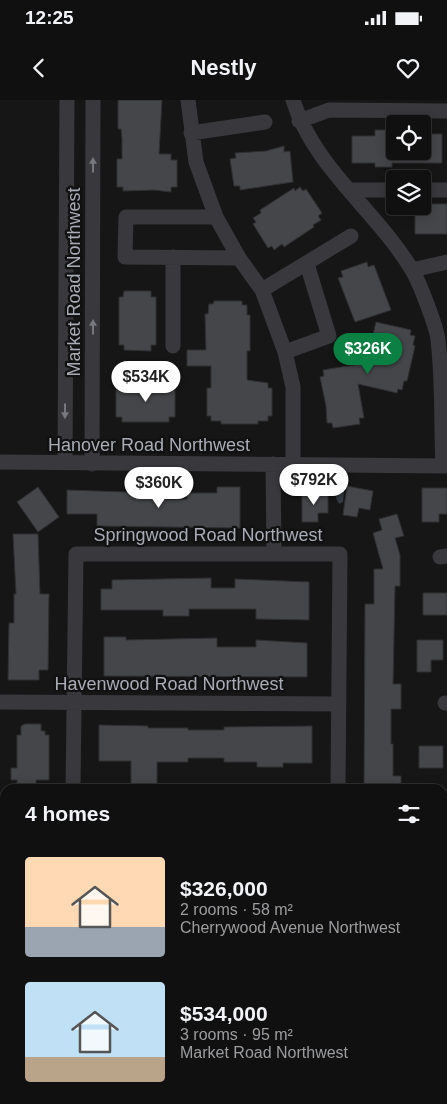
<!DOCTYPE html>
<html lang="en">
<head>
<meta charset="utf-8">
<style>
	:root { --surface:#101011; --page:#19191a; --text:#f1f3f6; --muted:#9c9d9f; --line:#303031; --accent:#0b8043 }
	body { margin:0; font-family:Arial,sans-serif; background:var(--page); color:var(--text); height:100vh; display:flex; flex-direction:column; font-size:19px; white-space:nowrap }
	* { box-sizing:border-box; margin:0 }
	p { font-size:16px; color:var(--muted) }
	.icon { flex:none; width:28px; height:28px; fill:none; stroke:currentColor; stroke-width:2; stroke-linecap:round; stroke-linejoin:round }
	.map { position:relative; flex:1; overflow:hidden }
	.details { position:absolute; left:0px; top:684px; width:448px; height:321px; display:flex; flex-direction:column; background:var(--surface); border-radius:15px 15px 0 0; box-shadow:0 2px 12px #0003,0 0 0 1px var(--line) }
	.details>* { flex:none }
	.tools { position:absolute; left:386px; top:15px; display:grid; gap:10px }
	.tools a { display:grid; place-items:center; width:45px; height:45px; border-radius:5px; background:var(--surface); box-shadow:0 2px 12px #0003,0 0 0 1px var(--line); font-size:25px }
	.price { position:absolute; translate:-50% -42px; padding:0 11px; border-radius:18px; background:#fff; color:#222; font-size:16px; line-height:32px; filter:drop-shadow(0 1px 2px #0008) }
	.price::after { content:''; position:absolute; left:50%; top:30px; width:15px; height:11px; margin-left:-8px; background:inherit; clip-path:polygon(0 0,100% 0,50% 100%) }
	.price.on { background:var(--accent); color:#fff }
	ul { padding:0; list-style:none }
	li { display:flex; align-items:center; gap:15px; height:125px; padding:0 25px }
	li span { display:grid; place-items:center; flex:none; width:140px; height:100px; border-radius:5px; color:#555 }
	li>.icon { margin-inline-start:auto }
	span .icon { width:60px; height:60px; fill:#fffc; stroke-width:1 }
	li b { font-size:21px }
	h2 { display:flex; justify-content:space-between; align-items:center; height:60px; padding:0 25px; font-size:21px }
	.status { display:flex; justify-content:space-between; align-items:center; height:35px; padding:0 25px; background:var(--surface); direction:ltr }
	.status svg { height:14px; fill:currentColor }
	header { display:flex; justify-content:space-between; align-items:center; height:65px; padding:0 25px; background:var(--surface); font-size:22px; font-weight:700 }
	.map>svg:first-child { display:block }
</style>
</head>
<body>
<div class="status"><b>12:25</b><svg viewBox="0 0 49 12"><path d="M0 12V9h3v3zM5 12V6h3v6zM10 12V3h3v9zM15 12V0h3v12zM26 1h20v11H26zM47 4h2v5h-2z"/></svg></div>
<header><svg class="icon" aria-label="back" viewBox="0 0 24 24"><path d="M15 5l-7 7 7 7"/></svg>Nestly<svg class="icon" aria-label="heart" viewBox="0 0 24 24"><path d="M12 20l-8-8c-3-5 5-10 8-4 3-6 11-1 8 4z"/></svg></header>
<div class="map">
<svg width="447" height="1004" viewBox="0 0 447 1004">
	<rect width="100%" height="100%" fill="#161617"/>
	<!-- water -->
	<path fill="#323940" d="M338 383H346L348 386 344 391 343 402 339 404 336 398Z"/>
	<!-- building -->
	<path fill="#454649" stroke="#303033" d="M118 0H162L159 54H171V60H177V87H171V92L154 90 123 91V87H117V59H122V39L121 29H118Z
		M375 30H392V51H427V34H442V63H392V67H375V63H352V36H375Z
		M284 46V52L290 51 293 82 240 90V86H234L230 59 236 58 235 53 266 51Z
		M300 87 303 91 306 89 322 113 318 116 321 120 313 125 314 127 284 147 282 144 274 150 272 146 268 148 253 124 256 122 253 118 261 113 260 110 294 88 295 91Z
		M422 104H447V134H415V106H422Z
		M367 162 368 167 374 165 391 210 355 222 338 178 343 177 341 171Z
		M124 191H151V197H156V245H151V251L124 250V245H119V197H123Z
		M214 201H242V205H247V215H250V251H247V280L268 283V288H272V316H268V321H258V324H221V321H211V316H207V288H211V266H187V250H206L205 214H208L209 204H213Z
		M376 222 411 230 410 235 415 236 413 245 415 246 407 281H404L402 290 398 289 397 293 358 284 364 318H359L360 324 333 328 332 323H327L326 306 320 277 324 276 323 270 366 263Z
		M122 285H170V290H175V317H169V322H122V317H116V290H122Z
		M347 386 373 391 370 410 359 408 357 417 343 415Z
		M38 387 59 417 38 432 17 402Z
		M217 387H240V428L97 426V414H67V390L153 393V400L187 399V393H217Z
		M422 388H447V414H439V422H422Z
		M302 392H328V413H318V422H302Z
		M397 414 404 436 395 438 400 455V486H395L393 584H401V609H391V644H393V676H401V689H364L365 504H374V469H383L373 433 382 430 379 419Z
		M13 434H38L40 494H49L48 570H39V580H8L9 523H14V494H16Z
		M211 478V488H235V479L309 482V520L256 519V509H189V516H163V510H101V489H112V480Z
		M423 493H447V515H423Z
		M104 537H126V540L217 538V547H256V540L307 543V577L104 576Z
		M417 540H443V560H431V572H417Z
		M25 624H41V631H45V635H49V680H36V689H17V680H11V668H17V635H21V626Z
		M99 625 148 626V628H188V630H224V627L312 626V663H283V667H257V662H224V658H188V662H157V689H131V661H99Z
		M419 646H443V668H419Z"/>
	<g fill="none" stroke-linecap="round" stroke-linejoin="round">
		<!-- minor -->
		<path stroke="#39393d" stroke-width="15" d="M188 0 196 62 216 117 239 158 262 190 285 252 293 287V364
			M293 0C314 68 376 110 412 170 419 181 437 228 438 240 443 282 441 324 443 366
			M299 21 329 10 447 11
			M191 33 265 22
			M349 90H395
			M422 90H447
			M216 117H126L125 157 239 158
			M412 170 447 162
			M262 190 351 136
			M173 246V157
			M285 252 329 236 307 164
			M0 362 447 366
			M65 363 67 0
			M92 364 93 0
			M273 364 274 453
			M440 457 447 456
			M0 602 338 604
			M445 603H447
			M73 689 76 454H340L338 689
			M442 750H447"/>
	</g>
	<!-- one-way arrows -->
	<defs><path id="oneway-solid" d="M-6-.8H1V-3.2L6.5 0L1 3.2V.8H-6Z" transform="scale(1.25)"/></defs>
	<g fill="#77787f">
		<use href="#oneway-solid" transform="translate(93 65) rotate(-90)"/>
		<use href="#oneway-solid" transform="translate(93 227) rotate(-90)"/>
		<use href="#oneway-solid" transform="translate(65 311) rotate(90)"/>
	</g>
	<g text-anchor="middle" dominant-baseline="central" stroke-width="4.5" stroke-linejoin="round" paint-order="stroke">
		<!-- street labels -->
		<g font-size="18" fill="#a9acb5" stroke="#111112">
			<text transform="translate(74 182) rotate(-90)">Market Road Northwest</text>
			<text x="149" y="345">Hanover Road Northwest</text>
			<text x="208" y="435">Springwood Road Northwest</text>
			<text x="169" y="584">Havenwood Road Northwest</text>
		</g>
	</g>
</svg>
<div class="tools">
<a><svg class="icon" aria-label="locate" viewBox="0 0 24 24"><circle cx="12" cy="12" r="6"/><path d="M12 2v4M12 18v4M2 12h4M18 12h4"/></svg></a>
<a><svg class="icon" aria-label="layers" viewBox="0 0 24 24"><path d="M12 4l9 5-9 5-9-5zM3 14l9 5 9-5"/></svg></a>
</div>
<b class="price on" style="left:368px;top:275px">$326K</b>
<b class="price" style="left:146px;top:303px">$534K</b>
<b class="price" style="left:314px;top:406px">$792K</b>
<b class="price" style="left:159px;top:409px">$360K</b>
<section class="details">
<h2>4 homes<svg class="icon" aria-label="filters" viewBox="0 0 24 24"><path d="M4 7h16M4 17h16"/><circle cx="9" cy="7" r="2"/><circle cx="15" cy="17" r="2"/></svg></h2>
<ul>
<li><span style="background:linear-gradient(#ffd9b3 70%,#9aa5b1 0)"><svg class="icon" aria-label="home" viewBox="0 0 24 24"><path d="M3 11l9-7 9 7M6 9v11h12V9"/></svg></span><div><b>$326,000</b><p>2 rooms · 58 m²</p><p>Cherrywood Avenue Northwest</p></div></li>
<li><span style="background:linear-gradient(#bfe0f5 75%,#b9a48a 0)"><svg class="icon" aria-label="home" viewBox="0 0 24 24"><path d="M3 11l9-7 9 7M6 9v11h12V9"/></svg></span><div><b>$534,000</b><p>3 rooms · 95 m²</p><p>Market Road Northwest</p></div></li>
</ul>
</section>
</div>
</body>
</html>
